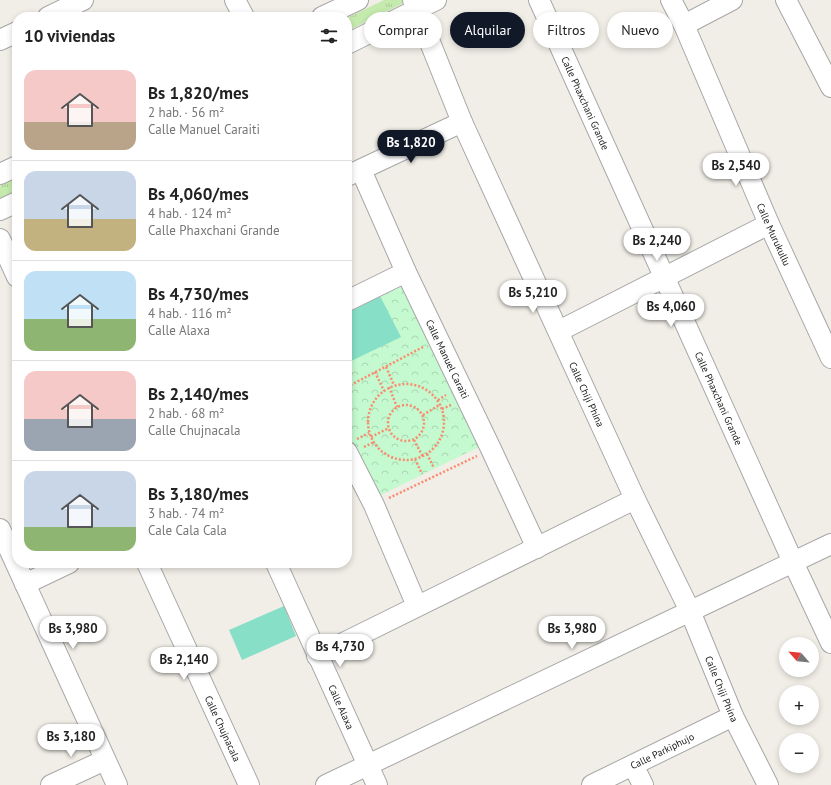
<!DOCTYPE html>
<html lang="es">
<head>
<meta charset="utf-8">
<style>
	:root { --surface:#fff; --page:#f2f2f2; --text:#222; --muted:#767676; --line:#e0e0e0; --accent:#111827 }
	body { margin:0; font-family:"PT Sans",sans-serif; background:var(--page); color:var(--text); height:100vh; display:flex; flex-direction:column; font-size:15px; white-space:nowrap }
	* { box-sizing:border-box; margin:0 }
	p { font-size:13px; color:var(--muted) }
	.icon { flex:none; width:22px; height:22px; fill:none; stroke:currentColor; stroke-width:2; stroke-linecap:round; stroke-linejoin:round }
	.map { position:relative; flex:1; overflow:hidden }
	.side { position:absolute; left:12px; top:12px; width:340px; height:556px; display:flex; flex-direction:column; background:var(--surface); border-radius:16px; box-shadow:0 2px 6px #0003 }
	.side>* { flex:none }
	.banner { position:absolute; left:364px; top:12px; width:380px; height:36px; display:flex; gap:8px }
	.needle { width:26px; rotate:297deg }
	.tools { position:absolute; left:779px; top:637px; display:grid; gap:8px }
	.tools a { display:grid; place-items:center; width:40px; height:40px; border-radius:50%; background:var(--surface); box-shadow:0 2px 6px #0003; font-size:20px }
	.price { position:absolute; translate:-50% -34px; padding:0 9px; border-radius:14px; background:#fff; color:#222; font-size:13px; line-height:26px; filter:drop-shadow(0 1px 2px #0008) }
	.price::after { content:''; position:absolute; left:50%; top:24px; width:12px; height:9px; margin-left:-6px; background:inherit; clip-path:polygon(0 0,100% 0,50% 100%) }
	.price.active { background:var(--accent); color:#fff }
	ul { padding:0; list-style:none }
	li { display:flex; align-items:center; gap:12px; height:100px; padding:0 12px }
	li+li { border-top:1px solid var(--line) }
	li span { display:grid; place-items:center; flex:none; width:112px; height:80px; border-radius:12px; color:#555 }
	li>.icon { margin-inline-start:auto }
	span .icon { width:48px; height:48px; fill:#fffc; stroke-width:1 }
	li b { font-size:17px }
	h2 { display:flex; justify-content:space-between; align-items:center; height:48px; padding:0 12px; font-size:17px }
	.tag { padding:0 14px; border-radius:18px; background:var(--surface); box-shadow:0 2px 6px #0003; font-size:14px; line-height:36px }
	.tag.active { background:var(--accent); color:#fff }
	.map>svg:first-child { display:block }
</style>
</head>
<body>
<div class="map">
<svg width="831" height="785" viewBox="0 0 831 785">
	<defs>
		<pattern id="grass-tufts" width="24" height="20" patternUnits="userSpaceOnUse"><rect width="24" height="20" fill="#c5eaad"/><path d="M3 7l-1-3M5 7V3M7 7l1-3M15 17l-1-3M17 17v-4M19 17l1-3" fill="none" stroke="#a9c895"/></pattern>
		<pattern id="park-crowns" width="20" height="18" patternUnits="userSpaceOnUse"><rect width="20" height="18" fill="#c5f9cf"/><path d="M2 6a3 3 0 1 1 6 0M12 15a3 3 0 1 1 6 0" fill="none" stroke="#a9d5b1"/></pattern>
	</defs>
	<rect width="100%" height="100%" fill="#f1eee7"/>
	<!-- grass -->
	<path fill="url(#grass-tufts)" d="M384 0H403L404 3 347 31V18Z
		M17 177V191L0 199V186Z"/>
	<!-- park -->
	<path fill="url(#park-crowns)" d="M403 280 483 445 377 497 347 435V308Z"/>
	<!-- pitch -->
	<path fill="#86dfc6" d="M380 296 401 337 347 363V313Z
		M284 606 296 636 242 660 229 630Z"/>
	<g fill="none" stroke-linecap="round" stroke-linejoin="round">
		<defs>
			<g id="minor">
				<path d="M235 0 244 17"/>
				<path id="s1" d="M413 0 462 122 635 499 690 611 733 716 768 785"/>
				<path id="s2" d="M539 0 793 562 831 643"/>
				<path id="s3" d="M671 0 684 25 769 224 831 358"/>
				<path d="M786 0 831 87"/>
				<path d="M48 17 83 0"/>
				<path d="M322 17 358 0"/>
				<path d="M684 25 732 0"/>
				<path d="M0 40 17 32"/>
				<path d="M347 44 436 0"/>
				<path id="s4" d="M361 170 406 272 491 449 537 548"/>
				<path d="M0 174 17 166"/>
				<path d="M347 176 462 122"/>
				<path d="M0 210 17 202"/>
				<path d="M0 239 17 277"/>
				<path d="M347 301 406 272"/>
				<path d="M559 331 769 224"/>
				<path d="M347 452 374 505 417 606"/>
				<path d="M0 529 117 785"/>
				<path id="s5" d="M147 563 249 785"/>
				<path id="s6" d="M276 563 377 785"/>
				<path d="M25 584 69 563"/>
				<path d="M317 656 635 499"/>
				<path d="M633 765 643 785"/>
				<path d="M51 785 105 760"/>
				<path d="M326 785 831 544"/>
				<path id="s7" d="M592 785 733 716"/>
			</g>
		</defs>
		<!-- minor casing -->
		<use href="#minor" stroke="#a7a7a7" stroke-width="22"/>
		<!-- path -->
		<path stroke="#f98c6f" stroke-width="2.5" stroke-dasharray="2 2" stroke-linecap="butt" d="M386 367 394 385
			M375 372 384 391
			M368 422a38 38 0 1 1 76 0a38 38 0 1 1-76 0Z
			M347 387 423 347
			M389 387 397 407
			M438 400 446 395
			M388 423a18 18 0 1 1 36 0a18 18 0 1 1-36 0Z
			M442 409 451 405
			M423 415 441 404
			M371 437 389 428
			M357 439 369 433
			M414 440 423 457
			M364 447 374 442
			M427 454 434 468
			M415 459 422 474
			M389 498 477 456"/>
		<!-- minor -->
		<use href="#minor" stroke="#fff" stroke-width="20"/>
	</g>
	<g text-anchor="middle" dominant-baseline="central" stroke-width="3.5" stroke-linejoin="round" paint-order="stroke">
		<!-- street labels -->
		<g font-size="10" fill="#202020" stroke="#fff">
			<text stroke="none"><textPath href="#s2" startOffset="113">Calle Phaxchani Grande</textPath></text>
			<text stroke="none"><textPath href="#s3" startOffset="256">Calle Murukullu</textPath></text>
			<text stroke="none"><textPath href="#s4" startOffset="208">Calle Manuel Caraiti</textPath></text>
			<text stroke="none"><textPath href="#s1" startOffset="431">Calle Chiji Phina</textPath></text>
			<text stroke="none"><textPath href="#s2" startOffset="437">Calle Phaxchani Grande</textPath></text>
			<text stroke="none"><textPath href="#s1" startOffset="755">Calle Chiji Phina</textPath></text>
			<text stroke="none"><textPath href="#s6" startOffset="158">Calle Alaxa</textPath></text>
			<text stroke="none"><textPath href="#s5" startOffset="182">Calle Chujnacala</textPath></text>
			<text stroke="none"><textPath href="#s7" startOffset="78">Calle Parkiphujo</textPath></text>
		</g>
	</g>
</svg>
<div class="tools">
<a><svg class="needle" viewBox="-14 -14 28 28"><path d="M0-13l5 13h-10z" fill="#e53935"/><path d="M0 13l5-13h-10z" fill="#767676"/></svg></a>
<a>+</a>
<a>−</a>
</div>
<b class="price active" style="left:411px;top:164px">Bs 1,820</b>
<b class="price" style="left:736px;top:187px">Bs 2,540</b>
<b class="price" style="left:657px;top:262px">Bs 2,240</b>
<b class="price" style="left:533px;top:314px">Bs 5,210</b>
<b class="price" style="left:671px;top:328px">Bs 4,060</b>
<b class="price" style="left:73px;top:650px">Bs 3,980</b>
<b class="price" style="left:572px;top:650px">Bs 3,980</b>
<b class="price" style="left:340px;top:668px">Bs 4,730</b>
<b class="price" style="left:184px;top:681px">Bs 2,140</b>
<b class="price" style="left:71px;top:758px">Bs 3,180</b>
<div class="banner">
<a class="tag">Comprar</a>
<a class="tag active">Alquilar</a>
<a class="tag">Filtros</a>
<a class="tag">Nuevo</a>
</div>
<section class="side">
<h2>10 viviendas<svg class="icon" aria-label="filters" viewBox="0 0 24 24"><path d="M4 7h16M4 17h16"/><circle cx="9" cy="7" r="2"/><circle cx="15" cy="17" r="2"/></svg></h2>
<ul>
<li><span style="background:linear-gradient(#f6c9c9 65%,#b9a48a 0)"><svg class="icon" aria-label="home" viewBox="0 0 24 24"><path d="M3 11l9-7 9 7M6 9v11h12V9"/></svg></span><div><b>Bs 1,820/mes</b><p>2 hab. · 56 m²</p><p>Calle Manuel Caraiti</p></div></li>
<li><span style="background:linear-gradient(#c9d6e8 60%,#c2b280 0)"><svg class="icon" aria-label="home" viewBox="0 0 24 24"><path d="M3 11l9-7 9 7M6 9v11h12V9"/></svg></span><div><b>Bs 4,060/mes</b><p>4 hab. · 124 m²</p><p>Calle Phaxchani Grande</p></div></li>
<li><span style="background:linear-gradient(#bfe0f5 60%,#8fb573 0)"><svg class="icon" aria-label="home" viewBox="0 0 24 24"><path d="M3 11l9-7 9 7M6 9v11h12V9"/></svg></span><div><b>Bs 4,730/mes</b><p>4 hab. · 116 m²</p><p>Calle Alaxa</p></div></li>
<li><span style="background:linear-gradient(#f6c9c9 60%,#9aa5b1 0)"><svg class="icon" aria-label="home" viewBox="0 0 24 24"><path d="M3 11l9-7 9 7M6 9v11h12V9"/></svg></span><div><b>Bs 2,140/mes</b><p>2 hab. · 68 m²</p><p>Calle Chujnacala</p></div></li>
<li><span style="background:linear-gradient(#c9d6e8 70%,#8fb573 0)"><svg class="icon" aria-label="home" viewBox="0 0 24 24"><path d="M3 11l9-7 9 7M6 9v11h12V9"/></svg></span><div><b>Bs 3,180/mes</b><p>3 hab. · 74 m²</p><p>Cale Cala Cala</p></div></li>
</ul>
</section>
</div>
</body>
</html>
